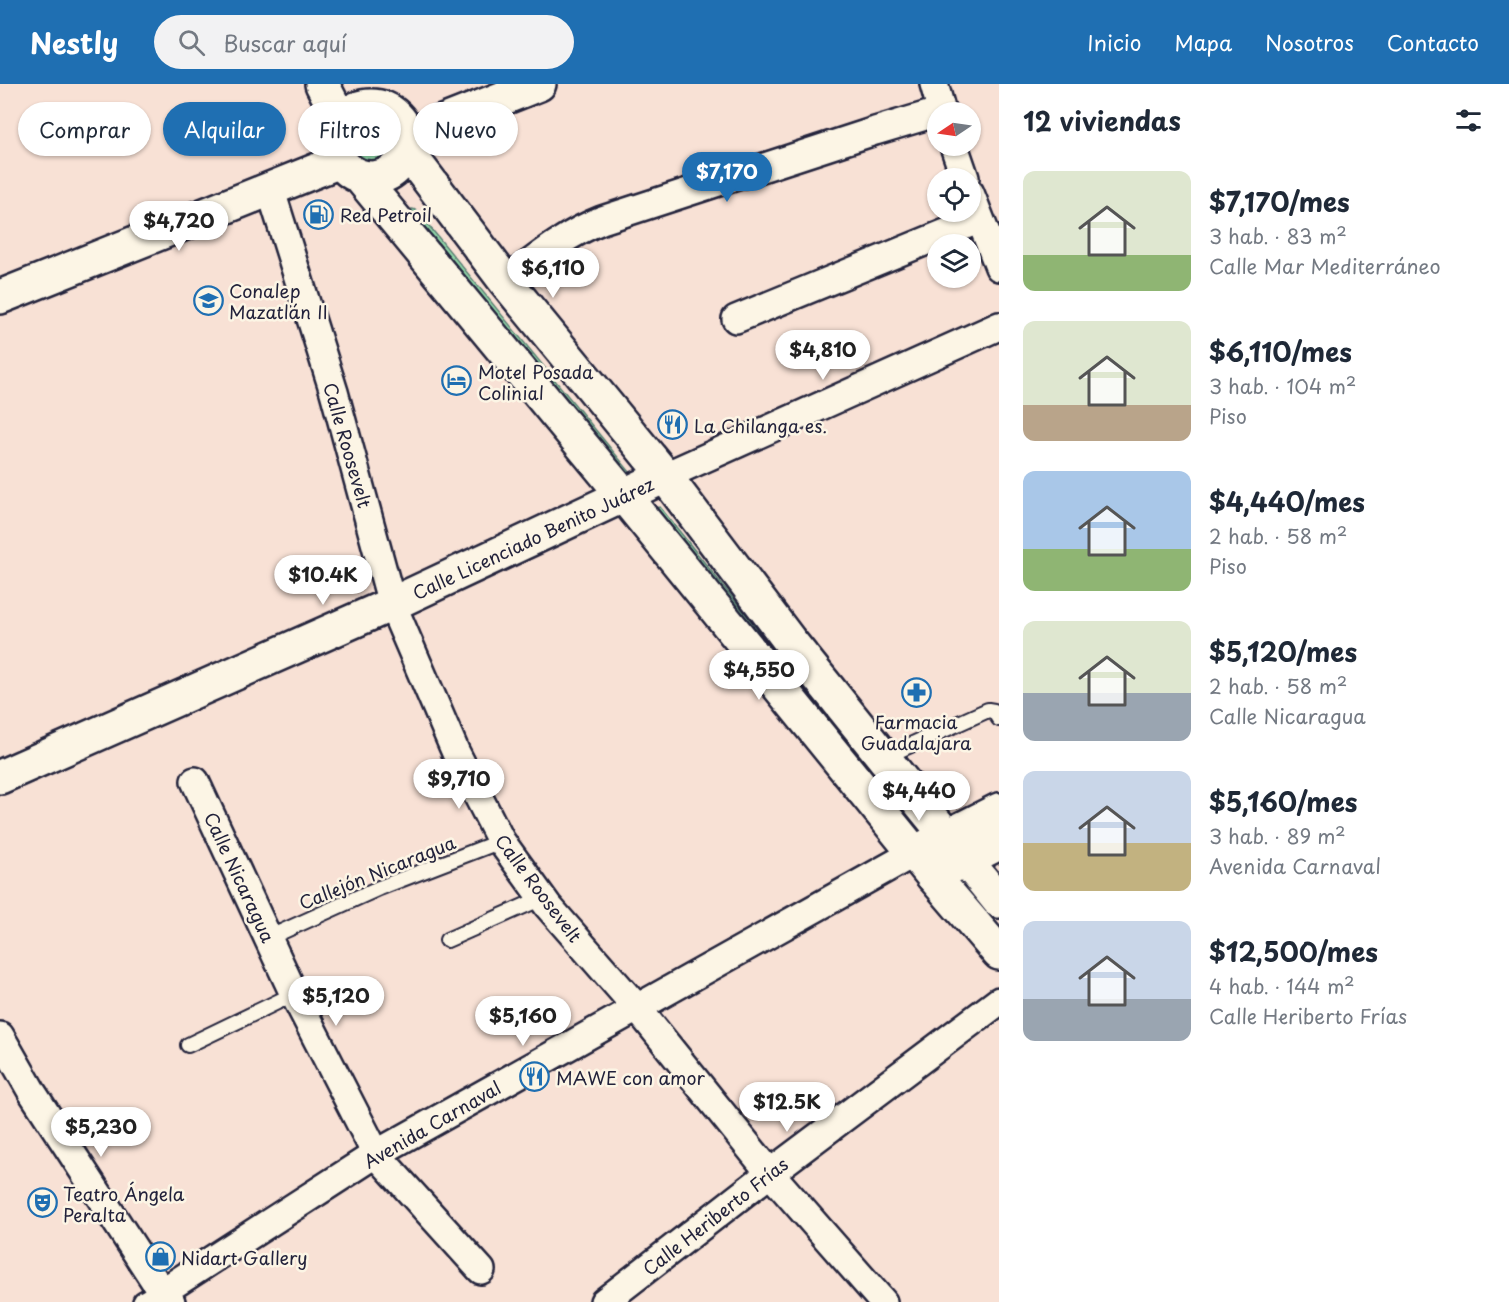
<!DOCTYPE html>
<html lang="es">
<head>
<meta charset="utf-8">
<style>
	:root { --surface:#fff; --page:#f2f2f3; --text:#1f2937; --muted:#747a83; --accent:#1f6fb2 }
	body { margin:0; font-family:"Playpen Sans",sans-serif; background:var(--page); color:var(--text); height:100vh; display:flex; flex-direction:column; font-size:22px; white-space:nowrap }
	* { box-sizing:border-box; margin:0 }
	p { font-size:20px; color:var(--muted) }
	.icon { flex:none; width:33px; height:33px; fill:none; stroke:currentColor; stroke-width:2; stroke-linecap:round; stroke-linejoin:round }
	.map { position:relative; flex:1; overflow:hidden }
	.sheet { display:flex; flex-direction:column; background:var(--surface); width:510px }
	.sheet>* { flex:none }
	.top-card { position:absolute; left:18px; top:18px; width:570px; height:54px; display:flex; gap:12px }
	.needle { width:39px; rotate:257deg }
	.buttons { position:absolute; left:927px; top:18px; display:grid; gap:12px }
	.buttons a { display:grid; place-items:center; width:54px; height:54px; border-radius:50%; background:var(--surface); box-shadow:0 2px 4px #0004; font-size:30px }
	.price { position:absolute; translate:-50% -51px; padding:0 14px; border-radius:21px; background:#fff; color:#222; font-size:20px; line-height:39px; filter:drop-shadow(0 2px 3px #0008) }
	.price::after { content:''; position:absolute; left:50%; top:36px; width:18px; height:14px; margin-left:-9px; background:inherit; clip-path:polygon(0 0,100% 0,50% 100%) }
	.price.active { background:var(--accent); color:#fff }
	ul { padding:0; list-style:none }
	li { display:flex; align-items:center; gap:18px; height:150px; padding:0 24px }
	li span { display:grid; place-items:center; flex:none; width:168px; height:120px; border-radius:12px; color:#555 }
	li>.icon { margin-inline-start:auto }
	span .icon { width:72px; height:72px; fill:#fffc; stroke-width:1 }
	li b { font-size:26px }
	h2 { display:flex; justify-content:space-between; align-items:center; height:72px; padding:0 24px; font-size:26px }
	.pill { padding:0 21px; border-radius:27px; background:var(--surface); box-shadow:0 2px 4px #0004; font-size:21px; line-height:54px }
	.pill.active { background:var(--accent); color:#fff }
	header { display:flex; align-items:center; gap:36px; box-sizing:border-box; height:84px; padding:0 30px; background:var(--accent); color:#fff }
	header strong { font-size:28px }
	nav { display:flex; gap:33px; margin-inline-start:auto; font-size:21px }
	.search { width:420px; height:54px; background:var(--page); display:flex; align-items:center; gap:15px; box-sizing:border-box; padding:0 21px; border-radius:33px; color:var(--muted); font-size:22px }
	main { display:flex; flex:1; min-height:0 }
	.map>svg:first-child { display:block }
</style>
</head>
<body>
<header>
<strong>Nestly</strong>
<div class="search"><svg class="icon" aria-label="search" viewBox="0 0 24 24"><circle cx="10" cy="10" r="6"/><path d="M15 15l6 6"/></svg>Buscar aquí</div>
<nav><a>Inicio</a><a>Mapa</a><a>Nosotros</a><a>Contacto</a></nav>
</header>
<main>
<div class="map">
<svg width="999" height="1218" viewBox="0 0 999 1218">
	<rect width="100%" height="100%" fill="#f8e1d5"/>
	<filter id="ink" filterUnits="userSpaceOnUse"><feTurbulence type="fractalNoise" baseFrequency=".0167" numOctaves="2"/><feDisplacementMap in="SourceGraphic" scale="12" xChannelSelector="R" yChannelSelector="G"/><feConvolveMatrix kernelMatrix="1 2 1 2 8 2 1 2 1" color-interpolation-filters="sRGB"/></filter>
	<g filter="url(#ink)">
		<!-- green -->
		<path fill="#93dbab" stroke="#5a7e73" stroke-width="1.5" d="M347 57a23 23 0 1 1 46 0a23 23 0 1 1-46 0Z
			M412 125 416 126 630 388 631 394 623 396 409 133Z
			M660 423 910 736 911 745 654 424Z"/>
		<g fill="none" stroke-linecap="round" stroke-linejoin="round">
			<defs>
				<path id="service" d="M884 673 988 626 994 627 999 635
					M268 854 379 804 501 757
					M447 856 542 814
					M188 961 294 910"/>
				<path id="pedestrian" d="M144 1218 162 1208"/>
				<path id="minor" d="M934 0 942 28
					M954 62 965 94
					M270 104 334 308 392 520 456 669 501 757 548 822 638 925 770 1089 883 1218
					M970 109 999 183
					M506 198C537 174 566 150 602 136L875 47 942 27
					M736 235 980 135
					M665 392 999 242
					M195 697 294 910 376 1070 481 1186
					M0 952 32 1008 162 1208 171 1218
					M162 1208 376 1070 914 769
					M604 1218 770 1089 999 917"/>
				<path id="tertiary" d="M407 52 539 0
					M0 213 340 77
					M0 693 392 520 665 392
					M914 769 999 726
					M933 792 999 759"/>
				<path id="secondary" d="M322 0 341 37
					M335 58a36 36 0 1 1 72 0a36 36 0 1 1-72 0Z
					M406 66 506 198 665 392 789 556 999 817
					M360 93 624 412 933 792 999 869"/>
			</defs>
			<!-- service casing -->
			<use href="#service" stroke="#22223b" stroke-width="18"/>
			<!-- pedestrian casing -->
			<use href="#pedestrian" stroke="#22223b" stroke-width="26"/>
			<!-- minor casing -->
			<use href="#minor" stroke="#22223b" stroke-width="32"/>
			<!-- tertiary casing -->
			<use href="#tertiary" stroke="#22223b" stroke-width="38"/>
			<!-- secondary casing -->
			<use href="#secondary" stroke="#22223b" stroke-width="38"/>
			<!-- service -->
			<use href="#service" stroke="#fcf5e5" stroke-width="14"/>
			<!-- pedestrian -->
			<use href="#pedestrian" stroke="#fcf5e5" stroke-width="21"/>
			<!-- minor -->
			<use href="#minor" stroke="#fcf5e5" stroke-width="27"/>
			<!-- tertiary -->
			<use href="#tertiary" stroke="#fcf5e5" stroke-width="33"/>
			<!-- secondary -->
			<use href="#secondary" stroke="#fcf5e5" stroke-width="33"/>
		</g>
	</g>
	<!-- icons -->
	<defs>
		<symbol id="fuel-ring" viewBox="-11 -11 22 22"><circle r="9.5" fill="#fcf5e5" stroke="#1f6fb2" stroke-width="1.5"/><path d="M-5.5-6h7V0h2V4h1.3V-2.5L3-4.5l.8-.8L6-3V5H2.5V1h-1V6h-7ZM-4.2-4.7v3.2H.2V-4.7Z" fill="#1f6fb2"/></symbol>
		<symbol id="university-ring" viewBox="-11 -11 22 22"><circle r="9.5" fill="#fcf5e5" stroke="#1f6fb2" stroke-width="1.5"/><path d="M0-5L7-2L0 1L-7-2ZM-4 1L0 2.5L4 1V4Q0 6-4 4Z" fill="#1f6fb2"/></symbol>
		<symbol id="hotel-ring" viewBox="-11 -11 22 22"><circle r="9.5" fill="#fcf5e5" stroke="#1f6fb2" stroke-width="1.5"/><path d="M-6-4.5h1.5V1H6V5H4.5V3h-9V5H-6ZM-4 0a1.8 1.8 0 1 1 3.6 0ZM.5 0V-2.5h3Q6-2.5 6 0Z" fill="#1f6fb2"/></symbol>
		<symbol id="restaurant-ring" viewBox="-11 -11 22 22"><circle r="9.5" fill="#fcf5e5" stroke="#1f6fb2" stroke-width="1.5"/><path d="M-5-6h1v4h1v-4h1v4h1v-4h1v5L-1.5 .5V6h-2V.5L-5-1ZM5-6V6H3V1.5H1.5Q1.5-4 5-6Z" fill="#1f6fb2"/></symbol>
		<symbol id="pharmacy-ring" viewBox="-11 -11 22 22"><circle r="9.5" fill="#fcf5e5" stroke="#1f6fb2" stroke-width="1.5"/><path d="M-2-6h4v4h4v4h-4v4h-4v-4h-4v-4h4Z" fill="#1f6fb2"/></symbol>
		<symbol id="theatre-ring" viewBox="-11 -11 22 22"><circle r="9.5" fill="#fcf5e5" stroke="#1f6fb2" stroke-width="1.5"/><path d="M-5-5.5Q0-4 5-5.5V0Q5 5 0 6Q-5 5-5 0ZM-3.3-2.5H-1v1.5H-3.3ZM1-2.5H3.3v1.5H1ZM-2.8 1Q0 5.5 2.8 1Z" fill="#1f6fb2"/></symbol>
		<symbol id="shop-ring" viewBox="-11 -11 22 22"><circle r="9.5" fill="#fcf5e5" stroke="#1f6fb2" stroke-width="1.5"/><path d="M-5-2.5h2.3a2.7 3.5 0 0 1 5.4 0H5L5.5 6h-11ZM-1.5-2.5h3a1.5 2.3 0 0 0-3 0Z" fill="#1f6fb2"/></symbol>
	</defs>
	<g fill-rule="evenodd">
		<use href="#fuel-ring" x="302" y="114" width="33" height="33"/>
		<use href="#university-ring" x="192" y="200" width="33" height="33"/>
		<use href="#hotel-ring" x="440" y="280" width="33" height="33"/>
		<use href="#restaurant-ring" x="656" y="324" width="33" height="33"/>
		<use href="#pharmacy-ring" x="900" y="592" width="33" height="33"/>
		<use href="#restaurant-ring" x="518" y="976" width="33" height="33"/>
		<use href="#theatre-ring" x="26" y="1102" width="33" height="33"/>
		<use href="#shop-ring" x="144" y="1156" width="33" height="33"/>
	</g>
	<g text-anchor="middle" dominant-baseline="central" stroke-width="5" stroke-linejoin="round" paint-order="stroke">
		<!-- poi labels -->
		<g font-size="18" fill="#22223b" stroke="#fcf5e5" text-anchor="start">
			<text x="340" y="130">Red Petroil</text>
			<text x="229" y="206">Conalep<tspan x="229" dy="21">Mazatlán II</tspan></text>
			<text x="478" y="287">Motel Posada<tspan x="478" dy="21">Colinial</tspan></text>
			<text x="694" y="341">La Chilanga es.</text>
			<text x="916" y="637" text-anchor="middle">Farmacia<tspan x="916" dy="21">Guadalajara</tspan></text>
			<text x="556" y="993">MAWE con amor</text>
			<text x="63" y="1109">Teatro Ángela<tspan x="63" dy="21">Peralta</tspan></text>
			<text x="181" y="1173">Nidart Gallery</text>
		</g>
		<!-- street labels -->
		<g font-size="18" fill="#22223b" stroke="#fcf5e5">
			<text transform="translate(348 361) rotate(74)">Calle Roosevelt</text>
			<text transform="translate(533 454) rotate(-25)">Calle Licenciado Benito Juárez</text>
			<text transform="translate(377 788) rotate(-22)">Callejón Nicaragua</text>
			<text transform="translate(240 793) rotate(65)">Calle Nicaragua</text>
			<text transform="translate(539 804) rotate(53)">Calle Roosevelt</text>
			<text transform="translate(432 1040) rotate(-30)">Avenida Carnaval</text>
			<text transform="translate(715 1132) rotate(-38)">Calle Heriberto Frías</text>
		</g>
	</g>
</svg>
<div class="buttons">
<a><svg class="needle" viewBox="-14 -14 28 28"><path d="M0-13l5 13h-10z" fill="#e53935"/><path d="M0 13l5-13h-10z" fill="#747a83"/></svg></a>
<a><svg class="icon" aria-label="locate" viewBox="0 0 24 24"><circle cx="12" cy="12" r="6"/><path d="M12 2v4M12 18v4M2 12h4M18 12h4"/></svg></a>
<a><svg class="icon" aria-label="layers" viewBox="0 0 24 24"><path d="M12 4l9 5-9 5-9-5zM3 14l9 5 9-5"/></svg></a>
</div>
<b class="price active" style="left:727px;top:119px">$7,170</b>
<b class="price" style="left:179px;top:168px">$4,720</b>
<b class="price" style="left:553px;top:215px">$6,110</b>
<b class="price" style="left:823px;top:297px">$4,810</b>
<b class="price" style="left:323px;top:522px">$10.4K</b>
<b class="price" style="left:759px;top:617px">$4,550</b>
<b class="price" style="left:459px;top:726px">$9,710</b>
<b class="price" style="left:919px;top:738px">$4,440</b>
<b class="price" style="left:336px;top:943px">$5,120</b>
<b class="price" style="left:523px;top:963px">$5,160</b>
<b class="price" style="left:787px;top:1049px">$12.5K</b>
<b class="price" style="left:101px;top:1074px">$5,230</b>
<div class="top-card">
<a class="pill">Comprar</a>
<a class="pill active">Alquilar</a>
<a class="pill">Filtros</a>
<a class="pill">Nuevo</a>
</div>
</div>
<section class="sheet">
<h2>12 viviendas<svg class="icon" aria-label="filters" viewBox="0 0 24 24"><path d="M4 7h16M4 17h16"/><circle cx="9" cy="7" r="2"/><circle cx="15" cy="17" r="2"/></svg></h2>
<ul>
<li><span style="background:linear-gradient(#dfe7d0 70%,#8fb573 0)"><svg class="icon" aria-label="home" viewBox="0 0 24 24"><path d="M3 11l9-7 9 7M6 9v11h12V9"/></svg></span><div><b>$7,170/mes</b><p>3 hab. · 83 m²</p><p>Calle Mar Mediterráneo</p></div></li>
<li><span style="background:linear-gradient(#dfe7d0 70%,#b9a48a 0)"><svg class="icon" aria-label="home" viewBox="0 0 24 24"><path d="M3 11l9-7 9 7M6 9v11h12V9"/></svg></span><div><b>$6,110/mes</b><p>3 hab. · 104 m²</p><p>Piso</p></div></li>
<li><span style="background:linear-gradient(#a9c7e8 65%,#8fb573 0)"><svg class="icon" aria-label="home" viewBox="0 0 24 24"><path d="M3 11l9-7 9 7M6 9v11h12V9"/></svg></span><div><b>$4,440/mes</b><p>2 hab. · 58 m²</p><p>Piso</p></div></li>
<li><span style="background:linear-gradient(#dfe7d0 60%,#9aa5b1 0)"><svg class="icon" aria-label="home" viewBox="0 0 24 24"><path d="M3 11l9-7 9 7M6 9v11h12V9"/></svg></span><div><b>$5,120/mes</b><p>2 hab. · 58 m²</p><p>Calle Nicaragua</p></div></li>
<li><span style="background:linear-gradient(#c9d6e8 60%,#c2b280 0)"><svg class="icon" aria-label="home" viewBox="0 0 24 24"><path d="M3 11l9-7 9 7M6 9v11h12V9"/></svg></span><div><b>$5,160/mes</b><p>3 hab. · 89 m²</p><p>Avenida Carnaval</p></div></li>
<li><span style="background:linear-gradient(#c9d6e8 65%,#9aa5b1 0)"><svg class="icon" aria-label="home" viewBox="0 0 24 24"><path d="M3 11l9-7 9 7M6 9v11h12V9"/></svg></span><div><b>$12,500/mes</b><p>4 hab. · 144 m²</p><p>Calle Heriberto Frías</p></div></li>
</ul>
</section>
</main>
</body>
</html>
